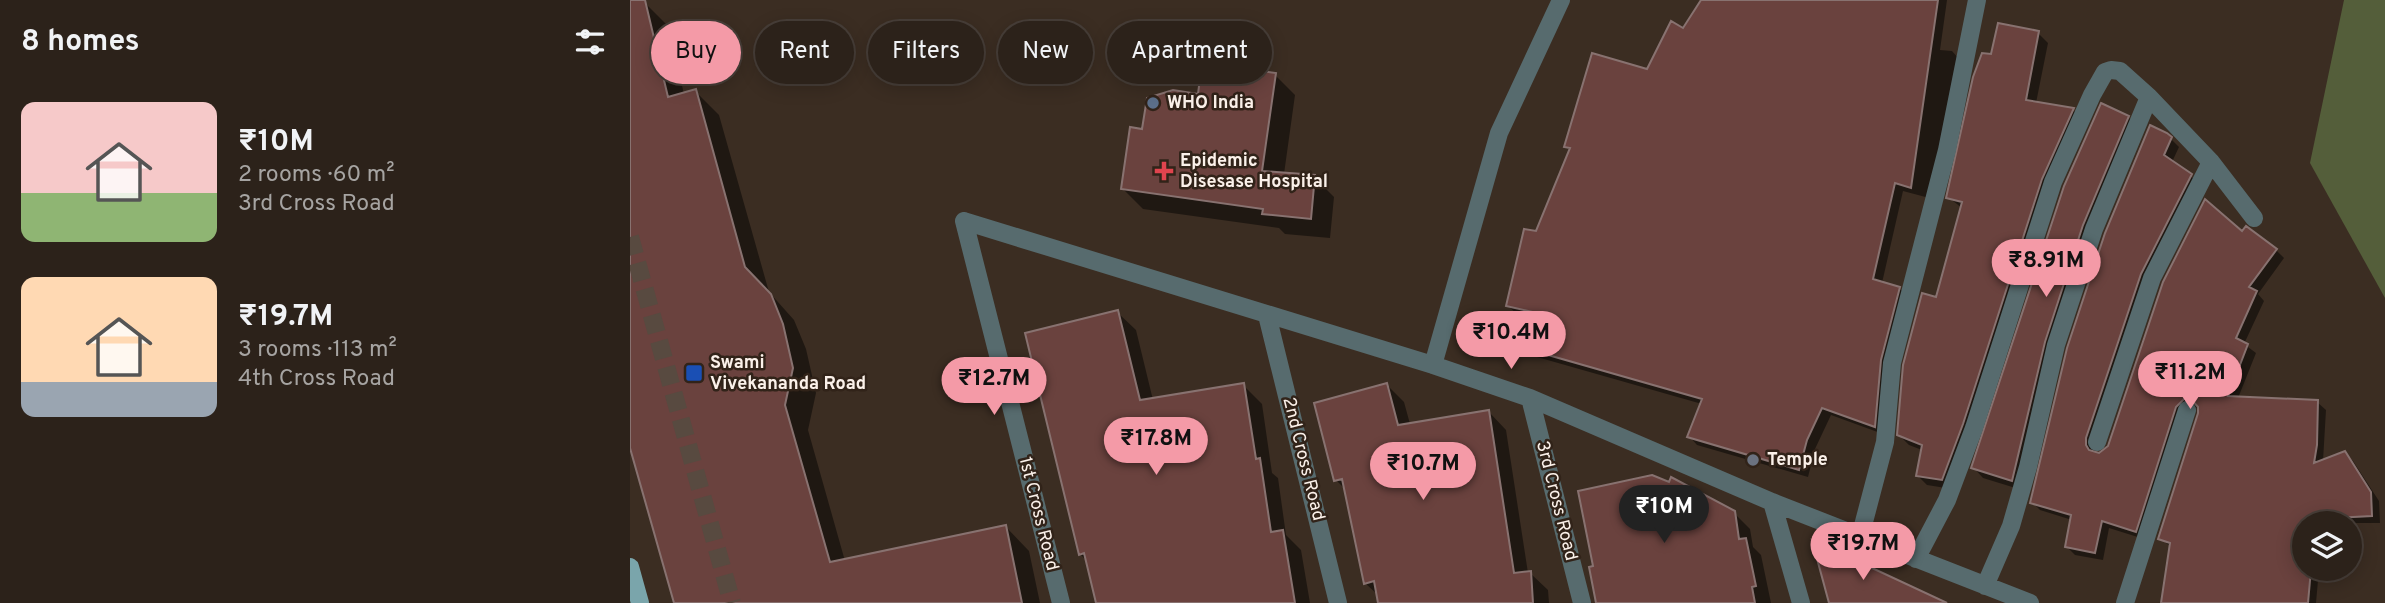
<!DOCTYPE html>
<html lang="en">
<head>
<meta charset="utf-8">
<style>
	:root { --surface:#2c221a; --page:#342a23; --text:#f1f3f6; --muted:#a6a4a2; --line:#483f39; --accent:#f49aa7 }
	body { margin:0; font-family:Overpass,sans-serif; background:var(--page); color:var(--text); height:100vh; display:flex; flex-direction:column; font-size:26px; white-space:nowrap }
	* { box-sizing:border-box; margin:0 }
	p { font-size:23px; color:var(--muted) }
	.icon { flex:none; width:38px; height:38px; fill:none; stroke:currentColor; stroke-width:2; stroke-linecap:round; stroke-linejoin:round }
	.map { position:relative; flex:1; overflow:hidden }
	.side { display:flex; flex-direction:column; background:var(--surface); width:630px }
	.side>* { flex:none }
	.banner { position:absolute; left:21px; top:21px; width:665px; height:63px; display:flex; gap:14px }
	.tools { position:absolute; left:1662px; top:511px; display:grid; gap:14px }
	.tools a { display:grid; place-items:center; width:70px; height:70px; border-radius:50%; background:var(--surface); box-shadow:0 4px 18px #0003,0 0 0 2px var(--line); font-size:35px }
	.price { position:absolute; translate:-50% -60px; padding:0 16px; border-radius:24px; background:var(--accent); color:#111; font-size:23px; line-height:46px; filter:drop-shadow(0 2px 4px #0008) }
	.price::after { content:''; position:absolute; left:50%; top:42px; width:21px; height:16px; margin-left:-10px; background:inherit; clip-path:polygon(0 0,100% 0,50% 100%) }
	.price.active { background:#222; color:#fff }
	ul { padding:0; list-style:none }
	li { display:flex; align-items:center; gap:21px; height:175px; padding:0 21px }
	li span { display:grid; place-items:center; flex:none; width:196px; height:140px; border-radius:14px; color:#555 }
	li>.icon { margin-inline-start:auto }
	span .icon { width:84px; height:84px; fill:#fffc; stroke-width:1 }
	li b { font-size:30px }
	h2 { display:flex; justify-content:space-between; align-items:center; height:84px; padding:0 21px; font-size:30px }
	.chip { padding:0 24px; border-radius:32px; background:var(--surface); box-shadow:0 4px 18px #0003,0 0 0 2px var(--line); font-size:24px; line-height:63px }
	.chip.active { background:var(--accent); color:#111 }
	main { display:flex; flex:1; min-height:0 }
	.map>svg:first-child { display:block }
</style>
</head>
<body>
<main>
<section class="side">
<h2>8 homes<svg class="icon" aria-label="filters" viewBox="0 0 24 24"><path d="M4 7h16M4 17h16"/><circle cx="9" cy="7" r="2"/><circle cx="15" cy="17" r="2"/></svg></h2>
<ul>
<li><span style="background:linear-gradient(#f6c9c9 65%,#8fb573 0)"><svg class="icon" aria-label="home" viewBox="0 0 24 24"><path d="M3 11l9-7 9 7M6 9v11h12V9"/></svg></span><div><b>₹10M</b><p>2 rooms · 60 m²</p><p>3rd Cross Road</p></div></li>
<li><span style="background:linear-gradient(#ffd9b3 75%,#9aa5b1 0)"><svg class="icon" aria-label="home" viewBox="0 0 24 24"><path d="M3 11l9-7 9 7M6 9v11h12V9"/></svg></span><div><b>₹19.7M</b><p>3 rooms · 113 m²</p><p>4th Cross Road</p></div></li>
</ul>
</section>
<div class="map">
<svg width="1755" height="603" viewBox="0 0 1755 603">
	<rect width="100%" height="100%" fill="#3b2d22"/>
	<!-- forest -->
	<path fill="#545e3a" d="M1714 0H1755V298L1680 163Z"/>
	<!-- shadow -->
	<path fill="#0007" d="M0 0 14 2 38 26 54 94 65 91 89 115 139 292 164 320 176 349 186 393 178 430 215 561 376 527 399 551 410 603H46L0 443Z
		M1073 0H1317L1310 50 1322 51 1330 60 1303 199 1273 191 1252 283 1269 288 1278 297 1253 434 1201 415 1185 449 1178 477 1067 445 1059 436 1072 404 907 357 899 349 907 318 887 314 878 306 941 151 936 146 1018 71 1054 30Z
		M1408 33 1418 43 1406 103 1443 110 1453 119 1322 489 1297 485 1287 475 1292 450 1279 445 1269 435 1332 208 1318 197Z
		M645 75 665 95 654 174 684 177 704 197 700 238 655 234 649 228 513 209 492 188 514 131 569 96Z
		M1498 117 1508 127 1463 236 1392 490 1353 478 1343 467Z
		M1536 134 1549 147 1542 162 1569 183 1464 447 1465 453 1469 455 1479 447 1612 234 1646 250 1654 258 1628 294 1634 301 1614 344 1626 353 1608 398 1687 402 1696 410 1693 461 1715 453 1723 461 1749 501 1750 523H1675V569H1689L1686 603H1533L1541 547 1530 538 1570 414 1568 408 1563 406 1514 539 1479 528 1473 560 1445 555 1437 547 1442 520 1410 510 1402 502Z
		M487 312 506 330 523 400 613 385 632 404 642 473 648 478 656 535 671 550 680 603H468L458 562 450 554Z
		M757 385 774 402 780 424 859 412 876 430 898 573H900L918 590 919 603H750L749 596 735 583 716 490 706 480Z
		M1104 513 1120 529 1123 547 1131 555 1141 603H968Z"/>
	<!-- building -->
	<path fill="#6a423e" stroke="#887270" stroke-width="2" d="M0 0H15L38 97 66 89 115 267 141 294 153 324 163 368 155 405 200 562 376 525 392 603H44L0 448Z
		M1071 0H1308L1281 188 1265 183 1243 279 1270 287 1251 360 1245 427 1192 408 1177 440 1169 470 1057 437 1072 399 897 349 907 313 876 306 894 229 906 231 940 148 934 147 962 53 1017 69 1041 21 1053 28Z
		M1368 23 1409 31 1396 100 1444 108 1412 179 1333 424 1312 480 1286 476 1292 445 1267 435 1273 365 1292 293 1306 297 1332 202 1316 198 1343 77 1352 53 1361 54Z
		M572 63 646 73 632 171 685 175 681 219 632 214 633 209 491 189 500 127 512 129 517 98 543 90 568 94Z
		M1471 103 1499 116 1453 225 1415 342 1382 481 1341 468 1434 186Z
		M1520 125 1537 133 1542 137 1534 155 1562 174 1511 274 1456 438V445L1459 450 1469 453 1478 446 1533 282 1575 199 1612 231 1616 226 1647 249 1619 287 1627 291 1606 338 1618 344 1598 396 1688 400 1687 445 1684 463 1715 451 1741 492 1742 516 1685 519 1686 523H1675V569H1681L1678 603H1531L1540 543 1528 539 1568 413V407L1561 399H1554L1546 407 1506 532 1472 521 1465 553 1435 547 1441 515 1400 503 1437 348 1475 233Z
		M488 310 510 400 614 383 626 459 630 458 641 532 653 530 665 603H466L454 553 449 555 395 333Z
		M757 383 768 425 859 410 884 573 901 571 903 603H748L744 581 734 584 712 479 704 481 684 403Z
		M1022 475 1039 482 1041 477 1105 511 1109 539 1116 538 1126 586 1122 587 1125 603H966L959 567 963 566 948 491Z
		M1182 540 1317 603H1199Z"/>
	<g fill="none" stroke-linecap="round" stroke-linejoin="round">
		<!-- minor-tunnel -->
		<path stroke="#584a40" stroke-width="18" stroke-dasharray="18 9" stroke-linecap="butt" d="M0 237 102 603"/>
		<!-- minor -->
		<path stroke="#576b6e" stroke-width="18" d="M334 221 803 365 900 398 1142 502 1400 603
			M334 221 431 603
			M637 315 708 603
			M803 365 869 133 931 0
			M900 398 952 603
			M1467 442 1522 278 1581 162
			M1142 502 1171 603
			M1230 537 1255 442 1262 363 1317 150 1347 0
			M1286 559 1317 500 1344 428 1423 182 1462 95 1475 72 1481 70 1490 71 1519 97 1581 162 1624 218
			M1355 586 1381 526 1398 467 1426 345 1464 229 1519 97
			M1495 603 1557 410"/>
		<!-- major -->
		<path stroke="#7aa5ab" stroke-width="18" d="M0 567 10 603"/>
	</g>
	<!-- markers -->
	<circle fill="#5c6f8a" stroke="#312319" stroke-width="2.5" cx="523" cy="103" r="7"/>
	<path fill="#e0444e" stroke="#312319" stroke-width="2.5" d="M530.5 160.5h7v7h7v7h-7v7h-7v-7h-7v-7h7z"/>
	<rect fill="#1a4fb4" stroke="#312319" stroke-width="2.5" x="55" y="364" width="18" height="18" rx="3.5"/>
	<circle fill="#6b7280" stroke="#312319" stroke-width="2.5" cx="1123" cy="460" r="7"/>
	<g text-anchor="middle" dominant-baseline="central" stroke-width="5" stroke-linejoin="round" paint-order="stroke">
		<!-- poi labels -->
		<g font-size="18" font-weight="bold" fill="#fbf1ea" stroke="#312319" text-anchor="start">
			<text x="537" y="103">WHO India</text>
			<text x="550" y="161">Epidemic<tspan x="550" dy="21">Disesase Hospital</tspan></text>
			<text x="80" y="363">Swami<tspan x="80" dy="21">Vivekananda Road</tspan></text>
			<text x="1137" y="460">Temple</text>
		</g>
		<!-- street labels -->
		<g font-size="18" fill="#fbf1ea" stroke="#312319">
			<text transform="translate(673 459) rotate(76)">2nd Cross Road</text>
			<text transform="translate(926 501) rotate(76)">3rd Cross Road</text>
			<text transform="translate(408 514) rotate(76)">1st Cross Road</text>
		</g>
	</g>
</svg>
<div class="tools">
<a><svg class="icon" aria-label="layers" viewBox="0 0 24 24"><path d="M12 4l9 5-9 5-9-5zM3 14l9 5 9-5"/></svg></a>
</div>
<b class="price" style="left:1416px;top:299px">₹8.91M</b>
<b class="price" style="left:881px;top:371px">₹10.4M</b>
<b class="price" style="left:1560px;top:411px">₹11.2M</b>
<b class="price" style="left:364px;top:417px">₹12.7M</b>
<b class="price" style="left:526px;top:477px">₹17.8M</b>
<b class="price" style="left:793px;top:502px">₹10.7M</b>
<b class="price active" style="left:1034px;top:545px">₹10M</b>
<b class="price" style="left:1233px;top:582px">₹19.7M</b>
<div class="banner">
<a class="chip active">Buy</a>
<a class="chip">Rent</a>
<a class="chip">Filters</a>
<a class="chip">New</a>
<a class="chip">Apartment</a>
</div>
</div>
</main>
</body>
</html>
